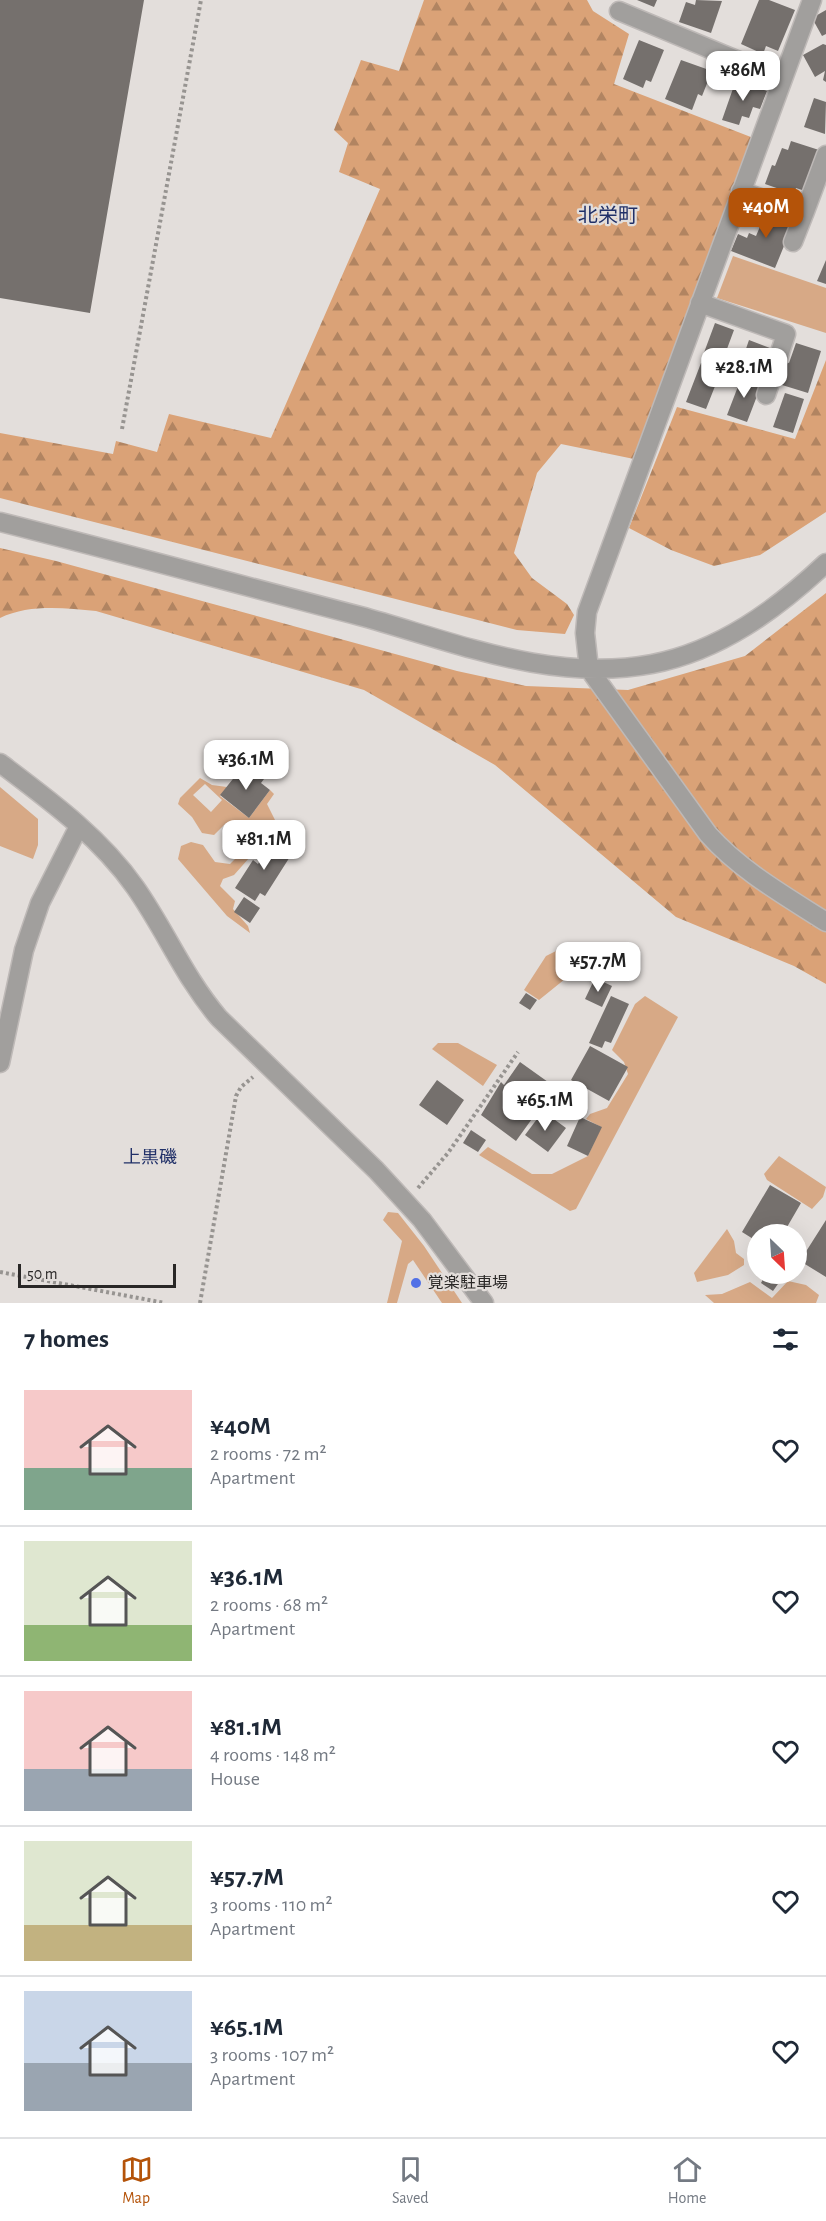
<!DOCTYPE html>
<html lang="en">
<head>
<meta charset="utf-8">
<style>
	:root { --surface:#fff; --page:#f6f6f7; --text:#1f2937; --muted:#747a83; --line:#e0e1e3; --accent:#b45309 }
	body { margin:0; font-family:"Alegreya Sans","Noto Sans JP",sans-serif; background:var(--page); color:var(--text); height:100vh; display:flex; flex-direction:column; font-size:22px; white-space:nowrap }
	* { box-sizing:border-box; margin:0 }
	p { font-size:20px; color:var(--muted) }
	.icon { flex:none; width:33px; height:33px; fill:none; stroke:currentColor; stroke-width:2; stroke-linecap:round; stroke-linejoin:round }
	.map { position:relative; height:1303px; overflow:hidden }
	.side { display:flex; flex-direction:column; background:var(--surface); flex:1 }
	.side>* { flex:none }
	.needle { width:39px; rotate:155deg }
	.fabs { position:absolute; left:747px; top:1224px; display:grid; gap:12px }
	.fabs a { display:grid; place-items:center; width:60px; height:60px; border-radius:50%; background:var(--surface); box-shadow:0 6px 24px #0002; font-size:30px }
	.scale { position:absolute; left:18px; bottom:15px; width:158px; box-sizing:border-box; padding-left:6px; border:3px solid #292726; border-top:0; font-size:16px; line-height:21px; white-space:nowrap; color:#292726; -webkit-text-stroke:4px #e3dedb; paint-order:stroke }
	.price { position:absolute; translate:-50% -51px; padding:0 14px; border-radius:12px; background:#fff; color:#222; font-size:20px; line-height:39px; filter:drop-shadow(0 2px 3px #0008) }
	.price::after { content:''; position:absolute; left:50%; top:36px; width:18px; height:14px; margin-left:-9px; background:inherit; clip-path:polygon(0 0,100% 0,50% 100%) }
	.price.current { background:var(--accent); color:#fff }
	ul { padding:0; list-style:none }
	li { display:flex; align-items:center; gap:18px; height:150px; padding:0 24px }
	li+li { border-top:2px solid var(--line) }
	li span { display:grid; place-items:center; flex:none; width:168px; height:120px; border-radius:0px; color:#555 }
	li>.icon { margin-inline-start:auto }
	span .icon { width:72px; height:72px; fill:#fffc; stroke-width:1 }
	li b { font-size:26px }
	h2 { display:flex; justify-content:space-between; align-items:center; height:72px; padding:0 24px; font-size:26px }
	.tab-bar { display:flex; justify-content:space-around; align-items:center; height:84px; border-top:2px solid var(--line); background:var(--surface); font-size:16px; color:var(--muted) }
	.tab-bar a { display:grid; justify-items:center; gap:3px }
	.tab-bar .current { color:var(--accent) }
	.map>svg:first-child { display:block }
</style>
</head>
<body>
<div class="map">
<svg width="826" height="1303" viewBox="0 0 826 1303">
	<defs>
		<pattern id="forest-firs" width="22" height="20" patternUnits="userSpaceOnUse" patternTransform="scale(1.5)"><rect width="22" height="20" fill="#daa277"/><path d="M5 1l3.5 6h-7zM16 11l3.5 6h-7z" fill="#b18461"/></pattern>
	</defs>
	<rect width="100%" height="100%" fill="#e3dedb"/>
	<!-- grass -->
	<path fill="#d7a986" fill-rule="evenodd" d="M733 256 826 288V333L717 298Z
		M200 778 212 785 227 787 220 796 249 818 270 790 274 794 267 804 275 820 276 837 258 855 250 857 234 875 223 879 220 886 235 901 233 909 248 926 250 933 227 916 178 859 181 846 191 842 203 845 215 862 230 864 247 847 256 830 249 823 237 825 226 823 214 835 202 833 192 817 178 804 180 798ZM205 784 222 800 211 812 193 795Z
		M0 787 38 819V845L33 859 0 846Z
		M558 950 597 972 588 981 565 979 539 1000 524 990 546 956Z
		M645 996 678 1017 576 1209 570 1211 479 1155 488 1147 532 1174H552L588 1156 601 1127 586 1119 590 1114 607 1108 628 1074 624 1062 612 1050 635 1004Z
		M438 1043H458L497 1065 483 1086 432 1049Z
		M779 1156 826 1187 823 1197 812 1209 767 1180 764 1174Z
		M388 1212 398 1213 424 1246 462 1303H442L413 1260 408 1264 397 1303H387L402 1241 383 1220Z
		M727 1229 734 1241 736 1253 744 1259V1265L728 1275 697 1282 694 1273Z
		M788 1281 806 1285 819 1295 816 1303H714L705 1295 722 1294 750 1282 772 1298Z"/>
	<!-- forest -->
	<path fill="url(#forest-firs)" d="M424 0H587L593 11 629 34 614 84 756 139 634 459 561 444 537 473 514 553 532 578 567 604 574 615 565 634 517 630 0 498V433L113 454 116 441 157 452 169 414 271 438 380 189 339 172 348 143 334 130 361 60 399 71Z
		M826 360V512L760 555 714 566 671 550 629 528 677 407 795 439Z
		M0 548 56 561 457 671 526 686 628 690 745 656 826 593V984L794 966 676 917 495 765 364 690 96 611C64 608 29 604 0 618Z"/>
	<!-- building -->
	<path fill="#75706d" d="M0 0H144L90 313 0 298Z
		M637 0H657L654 7Z
		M696 0 722 1 711 33 679 22 686 2 695 5Z
		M759 0H769L795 10 778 51 766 46 763 54 741 44Z
		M826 10V34L822 36 812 18Z
		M639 40 664 50 651 82 646 80 643 88 623 79Z
		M823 44 826 45V82L823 80 825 71 815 77 803 55Z
		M681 60 712 71 702 96 698 94 692 110 665 99Z
		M736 80 767 91 760 109 753 107 749 118 742 116 739 125 722 120Z
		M814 98 826 102 825 134 804 127Z
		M791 141 819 150 805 191 796 188 794 194 765 184 772 165 775 166 782 148 788 150Z
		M768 208 795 219 775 268 731 251 738 234 747 238 749 233 756 236Z
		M826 260V284L817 281Z
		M715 323 734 330 721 365 702 358Z
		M749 340 770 348 759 376 739 369Z
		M796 343 821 351 808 393 782 385 786 374 782 373 786 362 789 363Z
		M701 363 721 371 706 409 686 402Z
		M742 376 762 383 747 422 727 415Z
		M785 393 804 399 793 433 773 427Z
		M245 764 264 779 261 783 270 790 249 818 220 795Z
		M274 839 293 852 265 896 260 893 255 901 235 888 253 860 258 864Z
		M244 897 260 908 250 923 234 912Z
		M595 978 612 986 602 1007 585 999Z
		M526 993 537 1000 530 1010 519 1003Z
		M611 996 629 1004 611 1043 605 1041 602 1048 589 1043Z
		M590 1046 628 1067 609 1101 571 1080Z
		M520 1062 555 1087 516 1141 481 1115 501 1082 504 1085Z
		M437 1080 464 1100 447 1125 419 1105Z
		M543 1111 566 1128 548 1152 525 1135Z
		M580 1117 602 1127 588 1156 567 1146Z
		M471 1130 486 1140 478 1152 463 1143Z
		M770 1185 801 1203 783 1234H758V1242L742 1232Z
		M826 1220V1277L800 1261Z
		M766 1274H785L773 1291 761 1283Z"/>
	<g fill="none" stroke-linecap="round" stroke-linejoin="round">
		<defs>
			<path id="minor" d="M812 0 587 612 585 633 589 669 708 834C741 871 784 895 826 922
				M619 11 782 79
				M741 191 804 214 826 155
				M793 242 804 214
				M700 303 786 334 766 395
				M0 522C120 552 240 585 360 616 455 642 551 683 652 664 720 651 777 609 826 563
				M0 763C49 800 100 837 135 887 166 931 184 977 219 1018L376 1170 422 1220 484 1303
				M0 1063 24 950 40 903 79 826"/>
		</defs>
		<!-- minor casing -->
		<use href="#minor" stroke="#beb9b7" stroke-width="21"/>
		<!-- path -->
		<path stroke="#979491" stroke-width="4" stroke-dasharray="3 3" stroke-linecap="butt" d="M122 429 201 0
			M418 1188 448 1153 518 1052
			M0 1272 165 1303
			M200 1303 236 1096 241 1087 253 1077"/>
		<!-- minor -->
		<use href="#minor" stroke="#a19f9d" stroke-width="18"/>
	</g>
	<!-- markers -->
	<circle fill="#5271e6" stroke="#e3dedb" stroke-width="2" cx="416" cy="1283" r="6"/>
	<g text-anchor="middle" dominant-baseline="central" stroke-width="4.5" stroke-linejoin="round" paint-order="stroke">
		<!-- poi labels -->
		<g font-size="16" fill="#292726" stroke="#e3dedb" text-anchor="start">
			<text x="428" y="1283">覚楽駐車場</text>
		</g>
		<!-- neighbourhood labels -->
		<g font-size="18" fill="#213068" stroke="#e3dedb">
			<text x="150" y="1158">上黒磯</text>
		</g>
		<!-- quarter labels -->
		<g font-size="20" fill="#213068" stroke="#e3dedb">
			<text x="608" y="216">北栄町</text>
		</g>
	</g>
</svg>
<div class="fabs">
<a><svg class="needle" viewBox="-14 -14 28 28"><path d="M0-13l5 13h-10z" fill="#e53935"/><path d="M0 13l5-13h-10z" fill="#747a83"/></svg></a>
</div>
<div class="scale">50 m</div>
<b class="price" style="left:743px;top:102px">¥86M</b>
<b class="price current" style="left:766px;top:239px">¥40M</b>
<b class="price" style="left:744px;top:399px">¥28.1M</b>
<b class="price" style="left:246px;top:791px">¥36.1M</b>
<b class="price" style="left:264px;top:871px">¥81.1M</b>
<b class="price" style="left:598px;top:993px">¥57.7M</b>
<b class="price" style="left:545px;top:1132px">¥65.1M</b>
</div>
<section class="side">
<h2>7 homes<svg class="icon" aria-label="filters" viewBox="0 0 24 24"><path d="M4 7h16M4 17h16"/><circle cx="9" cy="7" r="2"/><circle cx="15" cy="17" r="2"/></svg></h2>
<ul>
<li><span style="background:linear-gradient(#f6c9c9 65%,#7fa58c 0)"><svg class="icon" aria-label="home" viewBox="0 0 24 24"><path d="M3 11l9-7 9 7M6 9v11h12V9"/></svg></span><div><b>¥40M</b><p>2 rooms · 72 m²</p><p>Apartment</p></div><svg class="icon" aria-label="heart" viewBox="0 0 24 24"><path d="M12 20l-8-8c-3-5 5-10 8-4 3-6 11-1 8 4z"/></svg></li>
<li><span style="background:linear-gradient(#dfe7d0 70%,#8fb573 0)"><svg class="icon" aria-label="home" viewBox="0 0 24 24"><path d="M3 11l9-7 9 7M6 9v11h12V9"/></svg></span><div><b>¥36.1M</b><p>2 rooms · 68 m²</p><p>Apartment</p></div><svg class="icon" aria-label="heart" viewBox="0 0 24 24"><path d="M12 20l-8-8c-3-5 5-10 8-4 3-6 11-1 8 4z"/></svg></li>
<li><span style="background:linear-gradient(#f6c9c9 65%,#9aa5b1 0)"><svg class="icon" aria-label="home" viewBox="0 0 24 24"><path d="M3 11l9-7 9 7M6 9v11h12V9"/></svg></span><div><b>¥81.1M</b><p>4 rooms · 148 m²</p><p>House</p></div><svg class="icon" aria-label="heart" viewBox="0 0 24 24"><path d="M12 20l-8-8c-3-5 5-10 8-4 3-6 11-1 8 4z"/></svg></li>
<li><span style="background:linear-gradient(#dfe7d0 70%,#c2b280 0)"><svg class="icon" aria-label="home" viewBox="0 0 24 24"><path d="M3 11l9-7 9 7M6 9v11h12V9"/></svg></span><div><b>¥57.7M</b><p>3 rooms · 110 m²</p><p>Apartment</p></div><svg class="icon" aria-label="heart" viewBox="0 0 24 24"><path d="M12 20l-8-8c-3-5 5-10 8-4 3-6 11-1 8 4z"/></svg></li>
<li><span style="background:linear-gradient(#c9d6e8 60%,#9aa5b1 0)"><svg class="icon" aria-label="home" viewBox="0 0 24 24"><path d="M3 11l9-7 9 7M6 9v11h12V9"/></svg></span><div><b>¥65.1M</b><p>3 rooms · 107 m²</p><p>Apartment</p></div><svg class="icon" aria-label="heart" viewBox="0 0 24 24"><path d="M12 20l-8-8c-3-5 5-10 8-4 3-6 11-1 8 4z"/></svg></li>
</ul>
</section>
<nav class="tab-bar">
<a class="current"><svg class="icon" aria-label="map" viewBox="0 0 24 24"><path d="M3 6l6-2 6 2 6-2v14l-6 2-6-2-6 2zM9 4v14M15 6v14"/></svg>Map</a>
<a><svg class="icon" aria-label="saved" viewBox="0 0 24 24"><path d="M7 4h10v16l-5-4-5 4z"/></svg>Saved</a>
<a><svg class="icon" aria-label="home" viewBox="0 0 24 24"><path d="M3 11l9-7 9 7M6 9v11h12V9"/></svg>Home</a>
</nav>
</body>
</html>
